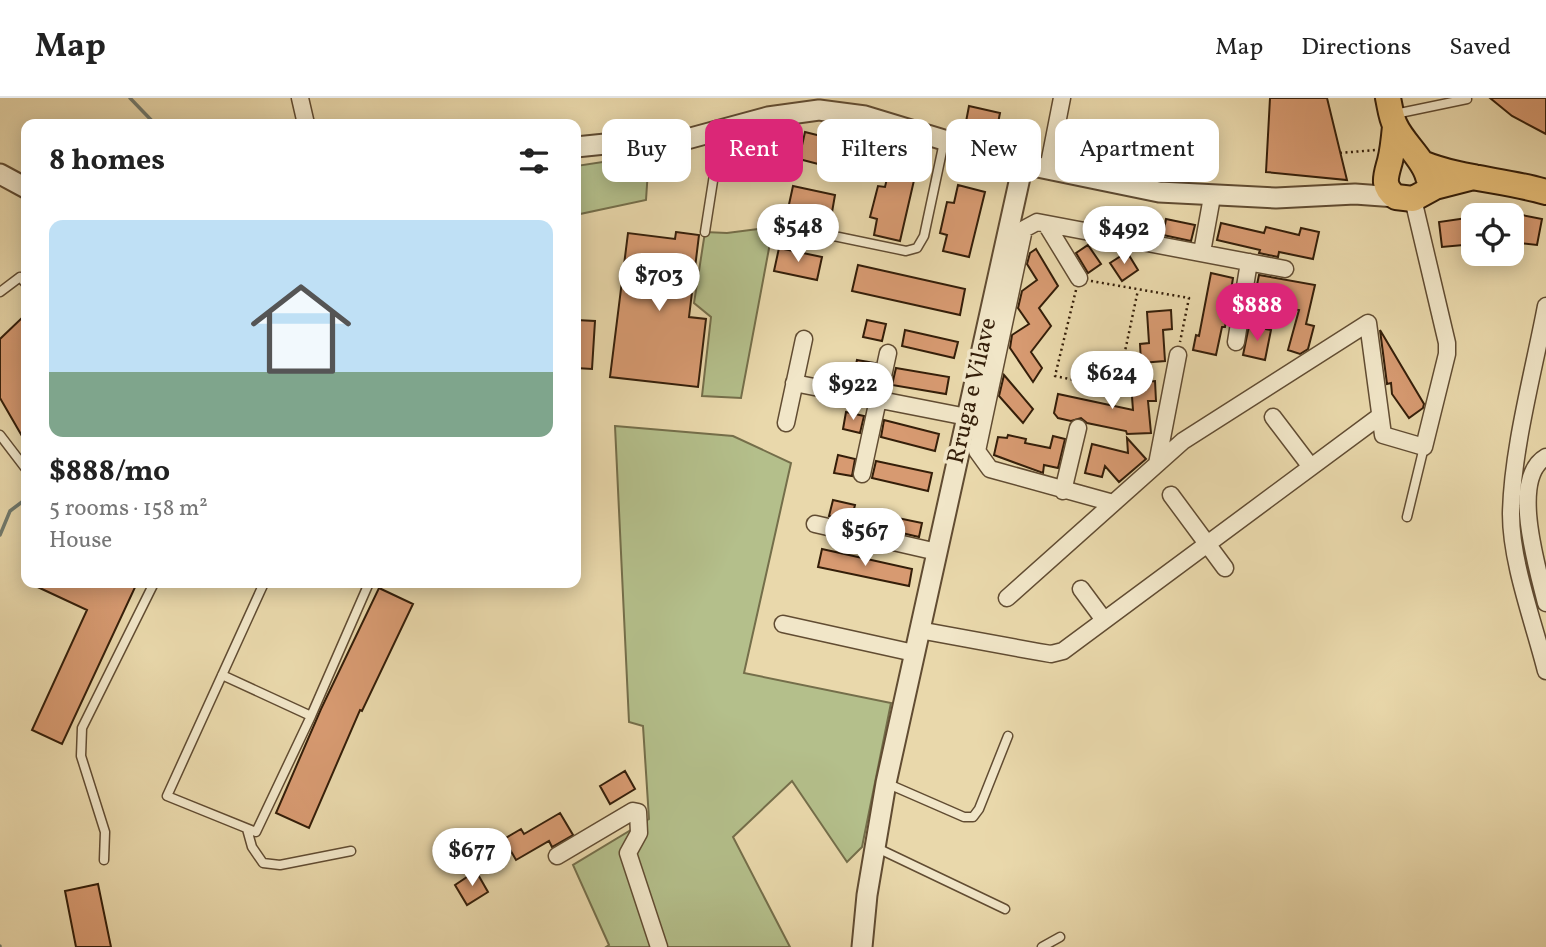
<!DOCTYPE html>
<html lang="en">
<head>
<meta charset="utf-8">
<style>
	:root { --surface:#fff; --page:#f6f6f6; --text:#222; --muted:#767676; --line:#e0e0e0; --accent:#db2777 }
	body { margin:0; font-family:Vollkorn,serif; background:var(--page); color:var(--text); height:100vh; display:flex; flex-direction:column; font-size:26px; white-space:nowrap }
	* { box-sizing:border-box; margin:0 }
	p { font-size:23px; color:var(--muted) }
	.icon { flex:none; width:38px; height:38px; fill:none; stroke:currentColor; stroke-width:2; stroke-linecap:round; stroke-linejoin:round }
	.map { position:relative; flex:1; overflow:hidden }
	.drawer { position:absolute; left:21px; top:21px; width:560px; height:469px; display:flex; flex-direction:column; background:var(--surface); border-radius:14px; box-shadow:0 4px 18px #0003 }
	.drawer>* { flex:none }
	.guide { position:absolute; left:602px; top:21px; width:665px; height:63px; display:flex; gap:14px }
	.controls { position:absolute; left:1461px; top:105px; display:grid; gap:14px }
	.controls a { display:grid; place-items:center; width:63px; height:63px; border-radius:14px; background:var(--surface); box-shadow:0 4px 18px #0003; font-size:35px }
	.price { position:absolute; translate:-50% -60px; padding:0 16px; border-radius:24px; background:#fff; color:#222; font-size:23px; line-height:46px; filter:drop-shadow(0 2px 4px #0008) }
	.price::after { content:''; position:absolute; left:50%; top:42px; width:21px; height:16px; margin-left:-10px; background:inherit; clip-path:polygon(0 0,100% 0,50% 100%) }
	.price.current { background:var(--accent); color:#fff }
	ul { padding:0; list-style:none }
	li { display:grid; align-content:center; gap:14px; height:371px; padding:0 28px }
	li span { display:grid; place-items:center; height:217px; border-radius:14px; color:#555 }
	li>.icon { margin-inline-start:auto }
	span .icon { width:126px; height:126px; fill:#fffc; stroke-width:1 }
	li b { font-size:30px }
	h2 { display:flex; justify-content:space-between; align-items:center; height:84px; padding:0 28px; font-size:30px }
	.chip { padding:0 24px; border-radius:14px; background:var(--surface); box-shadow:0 4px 18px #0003; font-size:24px; line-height:63px }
	.chip.current { background:var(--accent); color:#fff }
	header { display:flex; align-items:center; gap:42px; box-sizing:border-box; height:98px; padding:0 35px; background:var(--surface); border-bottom:2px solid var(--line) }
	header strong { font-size:33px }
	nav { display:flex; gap:38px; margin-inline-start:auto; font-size:24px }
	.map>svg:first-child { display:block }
</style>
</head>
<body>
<header>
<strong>Map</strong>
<nav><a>Map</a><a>Directions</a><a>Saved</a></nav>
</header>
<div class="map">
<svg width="1546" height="849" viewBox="0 0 1546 849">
	<rect width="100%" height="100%" fill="#e9d8ab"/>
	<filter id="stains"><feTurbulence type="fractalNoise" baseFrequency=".00286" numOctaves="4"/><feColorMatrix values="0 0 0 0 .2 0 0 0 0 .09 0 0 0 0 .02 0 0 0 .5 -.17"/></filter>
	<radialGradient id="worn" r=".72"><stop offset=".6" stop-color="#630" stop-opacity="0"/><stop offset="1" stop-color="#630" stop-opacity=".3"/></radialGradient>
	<!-- green -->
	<path fill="#b4bf8b" stroke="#746e4a" stroke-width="2" d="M649 57 646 102 580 116 576 103V68Z
		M773 129 741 300 702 298 711 219 694 205 705 134 727 135Z
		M615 328 733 338 791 365 744 575 891 605 862 749 847 764 792 683 733 739 790 849H606L609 847 573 767 649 721 643 628 629 624Z"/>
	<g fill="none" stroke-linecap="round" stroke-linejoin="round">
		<!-- stream -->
		<path stroke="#717a6e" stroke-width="3.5" d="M130 0 155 26
			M0 437 10 413 26 401
			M0 848V849"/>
	</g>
	<!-- building -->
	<path fill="#d79a71" stroke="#341e09" stroke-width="2" d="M1270 0H1327L1347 82 1266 74Z
		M1490 0H1546V36L1512 18Z
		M969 8 1000 15 996 35 965 29Z
		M1164 23 1191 28 1184 58 1158 53Z
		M1073 33 1095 38 1091 58 1069 53Z
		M805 34 829 40 822 67 799 61Z
		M889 72 915 78 900 143 874 137 877 121 870 119 878 88 885 89Z
		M958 87 985 94 969 159 943 153 947 137 940 135 947 104 954 105Z
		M793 88 835 97 831 120 788 111Z
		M1512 115 1542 121 1537 147 1512 144Z
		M1474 119V146L1442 149 1439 124Z
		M1166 121 1195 127 1191 143 1163 137Z
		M1221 125 1264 135 1266 129 1299 137 1301 130 1319 134 1313 161 1279 154 1278 159 1259 155 1260 152 1217 142Z
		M676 134 699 137 689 219 706 221 698 289 610 279 628 135 675 141Z
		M1088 147 1101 166 1088 175 1076 155Z
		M779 150 822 159 817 182 774 173Z
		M1036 151 1058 188 1039 210 1051 228 1031 254 1042 270 1033 284 1010 250 1012 237 1029 226 1018 210 1022 193 1037 182 1027 166 1030 155Z
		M1127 154 1138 172 1122 183 1110 165Z
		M858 167 965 191 960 217 852 193Z
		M1211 175 1233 180 1225 229H1222L1216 257 1193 252 1196 237 1199 238Z
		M1259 177 1315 187 1306 226 1314 228 1308 251 1300 256 1288 252 1299 212 1253 206Z
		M1171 212 1172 231 1163 232 1165 263 1141 265 1140 246 1149 245 1147 214Z
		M26 216V345L0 300V241Z
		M576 222 595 223 592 271 576 270Z
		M867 222 886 226 882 243 863 239Z
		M1249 228 1271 232 1265 262 1243 257Z
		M905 232 958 244 954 260 902 248Z
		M1380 232 1424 306 1423 310 1409 320 1392 296 1391 285 1387 286Z
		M857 262 875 265 871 283 853 279Z
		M896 270 949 279 946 296 892 287Z
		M1004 277 1033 311 1023 325 999 298Z
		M1155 283 1156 303H1148L1151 335 1127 336 1126 333 1087 325 1081 320 1071 323 1058 320 1054 315 1058 296 1133 312 1131 285Z
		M846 314 864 318 860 335 843 331Z
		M884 322 939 336 935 353 881 339Z
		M1008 337 1026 341 1025 345 1050 350 1053 338 1065 341 1058 370 1044 367 1043 375 994 357 998 339 1007 340Z
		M1127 340 1146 361 1119 384 1105 368 1102 379 1085 375 1092 346 1128 355Z
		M838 357 855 361 852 378 834 375Z
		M876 363 932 375 928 393 872 380Z
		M833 402 855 407 854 411 922 425 919 439 829 418Z
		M822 451 912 471 909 488 818 469Z
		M29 485H137L62 646 32 632 87 512Z
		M379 490 413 506 362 613 360 612 309 730 276 715 321 611Z
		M625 673 635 691 610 706 600 688Z
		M560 715 573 737 552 749 549 743 516 762 504 741 521 731 524 736Z
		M476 773 488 794 467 807 455 787Z
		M98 786 111 849H76L65 793Z"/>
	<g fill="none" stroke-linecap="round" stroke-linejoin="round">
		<defs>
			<path id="service" d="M1395 16 1467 1
				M800 131 906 153 917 150 924 138 944 44
				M705 134 721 32
				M0 194 20 179 26 186
				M0 337 26 371
				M1407 419 1424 349
				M264 485 167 698 256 734 311 618 369 485
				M222 577 311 618
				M886 685 964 719H973L979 711 1008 638
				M247 731 252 749 263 765 280 767 351 753
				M875 749 1005 811
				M104 762 105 734 81 658 82 630 154 485
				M1042 849 1060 839"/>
			<path id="minor" d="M300 0 306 26
				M1048 71 1062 0
				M1046 126 1079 180
				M1202 154 1212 99
				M1546 208C1534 272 1512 352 1511 416 1511 465 1534 525 1546 573
				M1236 244 1249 164
				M794 285 967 319
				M1273 319 1311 369
				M786 325 804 241
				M1546 359C1509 380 1538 471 1546 505
				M1157 366 1178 257
				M862 376 888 255
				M1063 393 1078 330
				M1171 397 1225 470
				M1113 405 990 371 977 353 1024 131 1037 124 1285 171
				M815 426 937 454
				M1081 491 1104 522
				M1007 500 1183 343 1368 225 1383 337 1424 349 1447 256V245L1413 101
				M783 526 914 555
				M919 532 1039 554 1051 556 1063 553 1380 318
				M557 758 633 713 638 714 639 735 628 755 659 849"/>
			<path id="tertiary" d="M576 49 615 45 649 46 687 41 768 19 819 12 865 18 1023 66 1159 94 1276 100 1355 96 1396 99
				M0 76 26 90
				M862 849 867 797 886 685 1023 66"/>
			<path id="primary" d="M1388 0C1390 9 1391 19 1395 27 1403 45 1424 61 1428 79
				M1395 28C1394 39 1393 51 1390 63 1386 78 1381 88 1396 99L1413 101 1435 89 1474 79
				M1422 65C1461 81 1505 82 1546 94"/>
		</defs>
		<!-- service casing -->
		<use href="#service" stroke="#614c32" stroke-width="11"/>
		<!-- minor casing -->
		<use href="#minor" stroke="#614c32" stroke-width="19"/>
		<!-- tertiary casing -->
		<use href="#tertiary" stroke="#614c32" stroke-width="23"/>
		<!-- primary casing -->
		<use href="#primary" stroke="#341e09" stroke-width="28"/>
		<!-- path -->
		<path stroke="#341e09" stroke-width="2.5" stroke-dasharray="2 3.5" stroke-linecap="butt" d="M1340 55 1375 52
			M1091 183 1189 200 1180 244
			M1076 192 1055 278 1117 291 1138 192"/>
		<!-- service -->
		<use href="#service" stroke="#f1e6c8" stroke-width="8"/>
		<!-- minor -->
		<use href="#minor" stroke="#f1e6c8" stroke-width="16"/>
		<!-- tertiary -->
		<use href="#tertiary" stroke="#f1e6c8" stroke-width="19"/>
		<!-- primary -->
		<use href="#primary" stroke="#e4bc76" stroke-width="24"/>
	</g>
	<g text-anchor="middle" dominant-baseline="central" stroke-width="7" stroke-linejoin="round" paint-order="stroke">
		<!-- street labels -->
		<g font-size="24" fill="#341e09" stroke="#f1e6c8">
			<text transform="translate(973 293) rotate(-77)">Rruga e Vilave</text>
		</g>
	</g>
	<rect width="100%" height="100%" filter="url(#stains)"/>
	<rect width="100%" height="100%" fill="url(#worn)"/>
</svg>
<div class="controls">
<a><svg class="icon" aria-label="locate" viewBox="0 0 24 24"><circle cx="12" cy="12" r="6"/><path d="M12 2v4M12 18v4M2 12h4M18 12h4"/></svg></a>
</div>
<b class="price" style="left:798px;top:166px">$548</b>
<b class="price" style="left:1124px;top:168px">$492</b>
<b class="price" style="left:659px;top:215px">$703</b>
<b class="price current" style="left:1257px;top:245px">$888</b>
<b class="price" style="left:1112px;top:313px">$624</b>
<b class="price" style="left:853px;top:324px">$922</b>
<b class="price" style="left:865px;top:470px">$567</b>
<b class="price" style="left:472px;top:790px">$677</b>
<div class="guide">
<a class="chip">Buy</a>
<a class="chip current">Rent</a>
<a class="chip">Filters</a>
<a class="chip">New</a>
<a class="chip">Apartment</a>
</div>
<section class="drawer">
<h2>8 homes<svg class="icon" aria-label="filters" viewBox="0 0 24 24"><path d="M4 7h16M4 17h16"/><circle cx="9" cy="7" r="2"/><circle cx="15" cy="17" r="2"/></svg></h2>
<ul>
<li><span style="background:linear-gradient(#bfe0f5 70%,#7fa58c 0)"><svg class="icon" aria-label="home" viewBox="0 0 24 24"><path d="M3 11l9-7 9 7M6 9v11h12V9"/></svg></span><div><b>$888/mo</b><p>5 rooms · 158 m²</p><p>House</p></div></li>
</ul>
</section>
</div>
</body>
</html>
